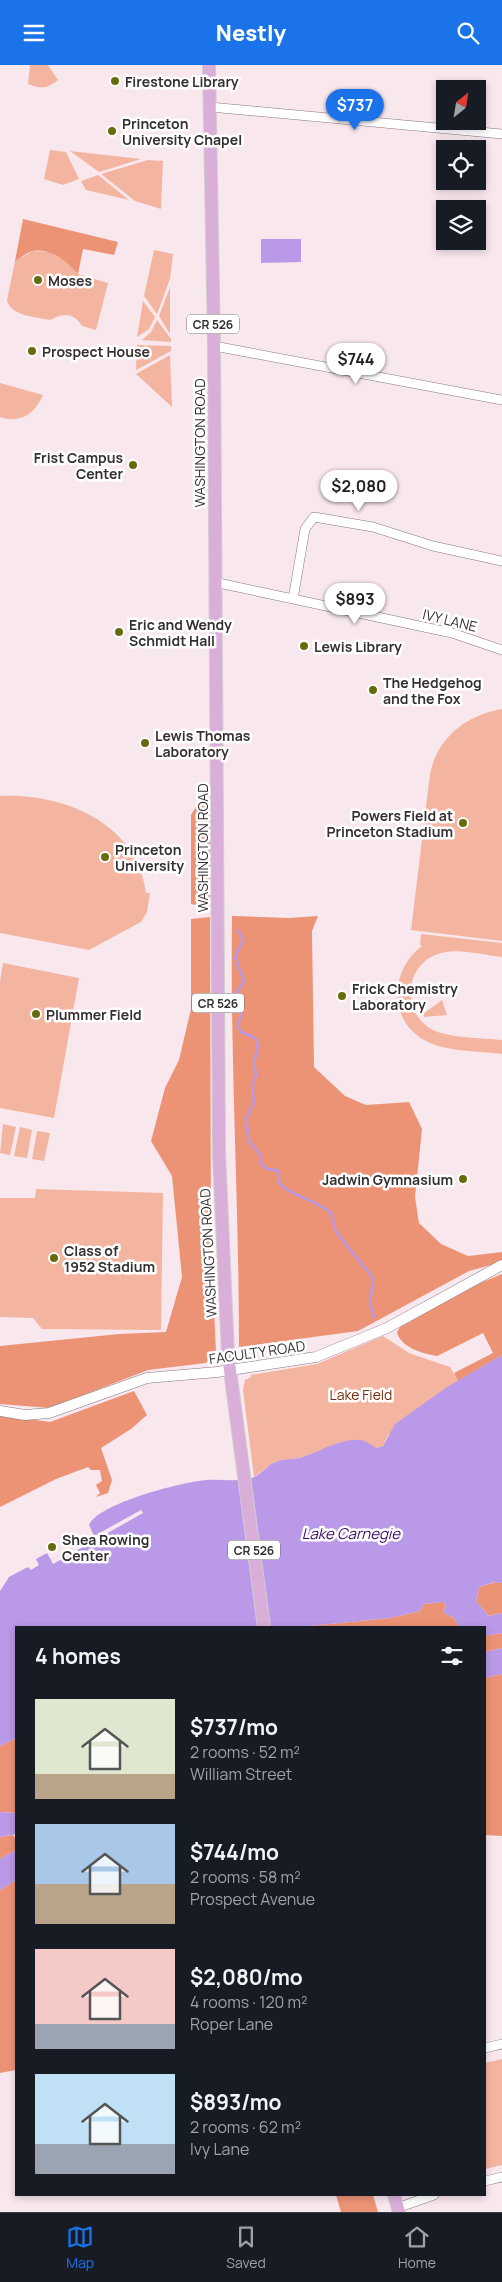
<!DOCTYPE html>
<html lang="en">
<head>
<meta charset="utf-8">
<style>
	:root { --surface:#171b24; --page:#20242c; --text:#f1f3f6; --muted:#9ea1a6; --line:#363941; --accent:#1a73e8 }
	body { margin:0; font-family:Manrope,sans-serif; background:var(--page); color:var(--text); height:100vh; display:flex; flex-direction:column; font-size:19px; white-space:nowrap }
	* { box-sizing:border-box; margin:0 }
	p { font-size:16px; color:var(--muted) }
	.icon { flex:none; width:28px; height:28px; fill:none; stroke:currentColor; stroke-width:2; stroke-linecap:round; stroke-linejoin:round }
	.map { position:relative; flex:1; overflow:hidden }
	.sheet { position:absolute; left:15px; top:1561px; width:471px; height:570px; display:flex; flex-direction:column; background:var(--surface); border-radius:0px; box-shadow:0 2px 8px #0003 }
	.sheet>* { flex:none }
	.needle { width:32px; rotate:30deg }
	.fabs { position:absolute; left:436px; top:15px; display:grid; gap:10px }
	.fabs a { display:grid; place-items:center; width:50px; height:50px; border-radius:0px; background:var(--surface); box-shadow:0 2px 8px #0003; font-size:25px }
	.price { position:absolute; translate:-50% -42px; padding:0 11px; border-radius:18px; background:#fff; color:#222; font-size:16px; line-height:32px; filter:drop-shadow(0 1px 2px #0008) }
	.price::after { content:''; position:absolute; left:50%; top:30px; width:15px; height:11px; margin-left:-8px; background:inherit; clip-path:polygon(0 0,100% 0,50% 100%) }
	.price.current { background:var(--accent); color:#fff }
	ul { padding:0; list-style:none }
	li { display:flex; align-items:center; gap:15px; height:125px; padding:0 20px }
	li span { display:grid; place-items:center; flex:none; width:140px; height:100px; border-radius:0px; color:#555 }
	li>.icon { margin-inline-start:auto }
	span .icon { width:60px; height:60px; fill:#fffc; stroke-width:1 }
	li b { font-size:21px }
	h2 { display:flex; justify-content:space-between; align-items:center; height:60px; padding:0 20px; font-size:21px }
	header { display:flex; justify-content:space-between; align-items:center; height:65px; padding:0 20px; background:var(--accent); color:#fff; font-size:22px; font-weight:800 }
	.dock { display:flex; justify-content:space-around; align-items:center; height:70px; border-top:1px solid var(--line); background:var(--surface); font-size:14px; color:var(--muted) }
	.dock a { display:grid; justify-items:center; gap:2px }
	.dock .current { color:var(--accent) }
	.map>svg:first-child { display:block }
</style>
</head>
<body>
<header><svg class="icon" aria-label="menu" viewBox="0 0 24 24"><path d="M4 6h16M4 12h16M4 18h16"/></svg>Nestly<svg class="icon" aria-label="search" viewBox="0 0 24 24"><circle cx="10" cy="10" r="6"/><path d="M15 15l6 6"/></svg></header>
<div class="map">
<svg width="502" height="2147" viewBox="0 0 502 2147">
	<rect width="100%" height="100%" fill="#f9e7ee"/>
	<!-- green -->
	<path fill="#f4b5a0" d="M30 0H48L58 15C47 24 41 24 28 19Z
		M50 85 66 87 79 114 63 120 44 114Z
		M70 86 141 94 99 107Z
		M148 95 163 96 161 144 135 136 101 109Z
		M98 110 129 135 86 125 81 116Z
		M154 185 173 189 170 214 157 249 144 231Z
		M33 186 50 187 67 197 78 209 108 218 96 265 82 261C73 247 63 248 50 255 36 252 10 251 7 235L15 196Z
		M170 222V269L159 251Z
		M143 236 155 252 149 264 137 272Z
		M157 255 171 274V277L142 275 151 267Z
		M137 280 171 281V286L136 305Z
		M170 290 172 342 136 309Z
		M0 318 43 330C35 349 20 359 0 352Z
		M502 644V876L411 865 430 709C437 673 466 650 502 644Z
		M0 731C64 728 137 758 146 828H150L147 847 141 857 89 885 0 868Z
		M421 869 502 878V892C483 890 459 883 441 888 404 898 400 948 433 965 450 973 483 973 502 975V989C479 986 451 987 430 978 388 960 388 906 422 881L420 880Z
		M3 898 79 913 54 1053 0 1043V916Z
		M442 935 447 950 424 952 423 949Z
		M3 1059 16 1062 10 1090 0 1088Z
		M20 1062 32 1065 27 1093 14 1091Z
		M37 1066 50 1068 44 1096 32 1094Z
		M36 1124 163 1128 161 1265 42 1264 33 1253 0 1252V1133H35Z
		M383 1271 409 1288 450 1302 458 1316 388 1370 383 1381 377 1383 339 1378 304 1392 274 1397 254 1412 243 1325 245 1315 251 1312V1310L317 1299Z
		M502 1994V2100L485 2104V1998Z"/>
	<!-- forest -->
	<path fill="#ec9376" d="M23 154 118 177 114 190 83 184 78 209C67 197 52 183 33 186 27 187 21 193 15 196Z
		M197 740 210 741V843L191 839V750Z
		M232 851 288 853 318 851 312 866 314 1002 345 1031 366 1040 409 1037 422 1064 415 1132 419 1158 441 1179 468 1191 502 1187V1197L469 1206 358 1266 239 1282C239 1138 230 995 232 851Z
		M210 852 211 1178 216 1287 206 1298 148 1305 50 1343 0 1339V1281L119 1269 166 1267 182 1212 172 1111 151 1076 165 1023 179 995 191 944V854Z
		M502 1209V1290L458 1316 454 1308 493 1288 483 1268 437 1291C423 1289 400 1282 397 1267L400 1262 475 1220Z
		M134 1326 147 1350 131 1364 101 1383 112 1415 108 1428 96 1432 100 1428 96 1420 102 1416 100 1405H91L88 1402 56 1414 0 1442V1350L50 1357Z
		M496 1517 502 1518V1548L489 1551 476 1536 479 1522Z
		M443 1537 446 1540 443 1547 454 1553 459 1562H299L390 1553 420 1546 424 1539Z
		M502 1568V1583L485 1587V1571Z
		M502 1609V1771L485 1770V1613Z
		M16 1673V1748L0 1747V1681Z
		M13 1770 16 1774V1785L0 1794V1772Z
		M16 1815V2005L0 2008V1825Z
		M336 2130H373L378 2147H341Z"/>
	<!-- water -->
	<path fill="#ba99e8" d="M261 174H301V197L261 198Z
		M502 1290V1518L495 1517 479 1522 476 1536 489 1551 502 1548V1568L485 1571V1562H459L454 1553 443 1547 446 1540 443 1537 424 1539 420 1546 390 1553 299 1562H16V1673L0 1681V1526L9 1512 28 1502 31 1505 39 1500 36 1494 47 1488 51 1495 94 1471 89 1460C99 1438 182 1417 207 1415 222 1414 236 1417 252 1413 260 1410 266 1402 273 1398 282 1393 294 1395 303 1392 322 1386 340 1373 361 1375 368 1376 371 1381 377 1383L383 1381 395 1359 447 1322Z
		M502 1583V1609L485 1613V1587Z
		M0 1747 16 1748V1769L0 1772Z
		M16 1785V1815L0 1825V1794Z"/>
	<!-- pier -->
	<path fill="#f9e7ee" d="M141 1445 143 1448 53 1499 51 1495Z"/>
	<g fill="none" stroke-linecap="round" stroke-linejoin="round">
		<!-- stream -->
		<path stroke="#ba99e8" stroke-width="2.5" d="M238 865 243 875 235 892 244 916 237 927 238 938 242 945 238 961 241 967 255 973 258 980 254 998 256 1010 252 1023 254 1037 246 1054 249 1076 261 1091 260 1096C264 1105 268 1104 277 1105 279 1108 278 1113 279 1117 284 1128 320 1137 331 1148L336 1167 373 1213 370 1239 374 1252"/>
		<defs>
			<path id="minor" d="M210 42 502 69
				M214 281 502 335
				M214 517 452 568 502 585
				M293 534 305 464 314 452 373 462 433 481 502 496
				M485 1983 502 1979
				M485 2116 502 2112
				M397 2143 434 2130"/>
			<path id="tertiary" d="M0 1346 25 1350 49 1348 147 1313 217 1307 316 1292 387 1263 502 1200"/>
			<path id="primary" d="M209 0 214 281 219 1089 228 1290 264 1562
				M394 2130 399 2147"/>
		</defs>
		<!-- minor casing -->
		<use href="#minor" stroke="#87777e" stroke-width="10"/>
		<!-- tertiary casing -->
		<use href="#tertiary" stroke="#87777e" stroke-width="11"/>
		<!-- primary casing -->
		<use href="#primary" stroke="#cfcdce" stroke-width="14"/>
		<!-- minor -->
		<use href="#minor" stroke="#fff" stroke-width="9"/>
		<!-- tertiary -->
		<use href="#tertiary" stroke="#fff" stroke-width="10"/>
		<!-- primary -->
		<use href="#primary" stroke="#d9afd9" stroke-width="12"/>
	</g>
	<!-- markers -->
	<g fill="#686b0c" stroke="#fff" stroke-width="2">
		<circle cx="115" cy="16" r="5"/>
		<circle cx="112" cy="66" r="5"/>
		<circle cx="38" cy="215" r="5"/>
		<circle cx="32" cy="286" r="5"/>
		<circle cx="133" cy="400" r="5"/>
		<circle cx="119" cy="567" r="5"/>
		<circle cx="304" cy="581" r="5"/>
		<circle cx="373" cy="625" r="5"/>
		<circle cx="145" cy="678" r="5"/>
		<circle cx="463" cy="758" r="5"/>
		<circle cx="105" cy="792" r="5"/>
		<circle cx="342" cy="931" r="5"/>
		<circle cx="36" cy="949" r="5"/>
		<circle cx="463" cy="1114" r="5"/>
		<circle cx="54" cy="1193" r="5"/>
		<circle cx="52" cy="1482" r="5"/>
	</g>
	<g text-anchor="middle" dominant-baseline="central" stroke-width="5" stroke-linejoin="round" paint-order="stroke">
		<!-- shield labels -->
		<g fill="#fff" stroke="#726d70" stroke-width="1">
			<rect x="187" y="249.5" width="52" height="19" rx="4"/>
			<rect x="192" y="928.5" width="52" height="19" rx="4"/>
			<rect x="228" y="1475.5" width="52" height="19" rx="4"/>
		</g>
		<g font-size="12" font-weight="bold" fill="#362f32">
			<text x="213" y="259">CR 526</text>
			<text x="218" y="938">CR 526</text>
			<text x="254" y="1485">CR 526</text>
		</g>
		<!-- poi labels -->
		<g font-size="14" font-weight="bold" fill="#362f32" stroke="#fff" text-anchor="start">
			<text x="125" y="16">Firestone Library</text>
			<text x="122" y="58">Princeton<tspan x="122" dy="16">University Chapel</tspan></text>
			<text x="48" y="215">Moses</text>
			<text x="42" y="286">Prospect House</text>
			<text x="123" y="392" text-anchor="end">Frist Campus<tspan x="123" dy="16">Center</tspan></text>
			<text x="129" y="559">Eric and Wendy<tspan x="129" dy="16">Schmidt Hall</tspan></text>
			<text x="314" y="581">Lewis Library</text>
			<text x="383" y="617">The Hedgehog<tspan x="383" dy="16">and the Fox</tspan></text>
			<text x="155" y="670">Lewis Thomas<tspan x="155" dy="16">Laboratory</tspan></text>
			<text x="453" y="750" text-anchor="end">Powers Field at<tspan x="453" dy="16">Princeton Stadium</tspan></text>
			<text x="115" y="784">Princeton<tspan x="115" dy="16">University</tspan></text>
			<text x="352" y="923">Frick Chemistry<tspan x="352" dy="16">Laboratory</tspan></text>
			<text x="46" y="949">Plummer Field</text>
			<text x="453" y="1114" text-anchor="end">Jadwin Gymnasium</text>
			<text x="64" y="1185">Class of<tspan x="64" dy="16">1952 Stadium</tspan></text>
			<text x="62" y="1474">Shea Rowing<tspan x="62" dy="16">Center</tspan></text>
		</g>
		<!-- street labels -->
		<g font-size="14" fill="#362f32" stroke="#fff">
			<text transform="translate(199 378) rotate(-90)">WASHINGTON ROAD</text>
			<text transform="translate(450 555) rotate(14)">IVY LANE</text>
			<text transform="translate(202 783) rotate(-90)">WASHINGTON ROAD</text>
			<text transform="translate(208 1188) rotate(-93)">WASHINGTON ROAD</text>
			<text transform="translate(257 1287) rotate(-8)">FACULTY ROAD</text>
		</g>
		<!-- park labels -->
		<g font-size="14" fill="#78290a" stroke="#fff">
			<text x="361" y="1329">Lake Field</text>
		</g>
		<!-- water labels -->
		<g font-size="15" font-style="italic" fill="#3e0968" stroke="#fff">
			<text x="351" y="1468">Lake Carnegie</text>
		</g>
	</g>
</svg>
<div class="fabs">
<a><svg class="needle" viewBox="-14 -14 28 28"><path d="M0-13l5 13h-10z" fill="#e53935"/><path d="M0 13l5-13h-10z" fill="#9ea1a6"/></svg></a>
<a><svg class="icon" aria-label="locate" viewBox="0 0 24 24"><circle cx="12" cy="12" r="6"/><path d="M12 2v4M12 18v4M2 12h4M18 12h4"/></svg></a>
<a><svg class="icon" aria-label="layers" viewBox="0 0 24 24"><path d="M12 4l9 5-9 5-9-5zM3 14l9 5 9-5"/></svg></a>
</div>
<b class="price current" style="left:355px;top:66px">$737</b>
<b class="price" style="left:356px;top:320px">$744</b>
<b class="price" style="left:359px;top:447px">$2,080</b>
<b class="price" style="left:355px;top:560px">$893</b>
<section class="sheet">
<h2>4 homes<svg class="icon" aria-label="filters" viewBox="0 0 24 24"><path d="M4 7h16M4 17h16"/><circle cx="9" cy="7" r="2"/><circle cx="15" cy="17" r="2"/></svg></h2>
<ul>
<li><span style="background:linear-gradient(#dfe7d0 75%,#b9a48a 0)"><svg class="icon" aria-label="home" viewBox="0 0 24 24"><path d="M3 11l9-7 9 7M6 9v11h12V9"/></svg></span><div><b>$737/mo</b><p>2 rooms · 52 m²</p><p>William Street</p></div></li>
<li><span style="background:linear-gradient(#a9c7e8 60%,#b9a48a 0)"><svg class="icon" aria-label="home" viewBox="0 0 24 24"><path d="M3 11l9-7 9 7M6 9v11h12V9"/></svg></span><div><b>$744/mo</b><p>2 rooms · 58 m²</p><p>Prospect Avenue</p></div></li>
<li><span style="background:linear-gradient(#f6c9c9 75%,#9aa5b1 0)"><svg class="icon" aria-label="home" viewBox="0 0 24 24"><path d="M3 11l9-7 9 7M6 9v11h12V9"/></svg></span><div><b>$2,080/mo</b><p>4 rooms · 120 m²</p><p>Roper Lane</p></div></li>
<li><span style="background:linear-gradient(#bfe0f5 70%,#9aa5b1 0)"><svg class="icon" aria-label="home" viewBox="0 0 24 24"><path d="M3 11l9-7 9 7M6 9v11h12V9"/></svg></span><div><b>$893/mo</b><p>2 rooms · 62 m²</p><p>Ivy Lane</p></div></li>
</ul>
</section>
</div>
<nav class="dock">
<a class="current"><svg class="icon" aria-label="map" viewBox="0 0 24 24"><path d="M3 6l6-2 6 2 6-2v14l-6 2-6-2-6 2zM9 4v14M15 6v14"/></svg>Map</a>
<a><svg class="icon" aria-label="saved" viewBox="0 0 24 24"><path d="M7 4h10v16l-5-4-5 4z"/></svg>Saved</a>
<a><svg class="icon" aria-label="home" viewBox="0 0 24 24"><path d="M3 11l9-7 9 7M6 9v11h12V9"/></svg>Home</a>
</nav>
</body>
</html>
